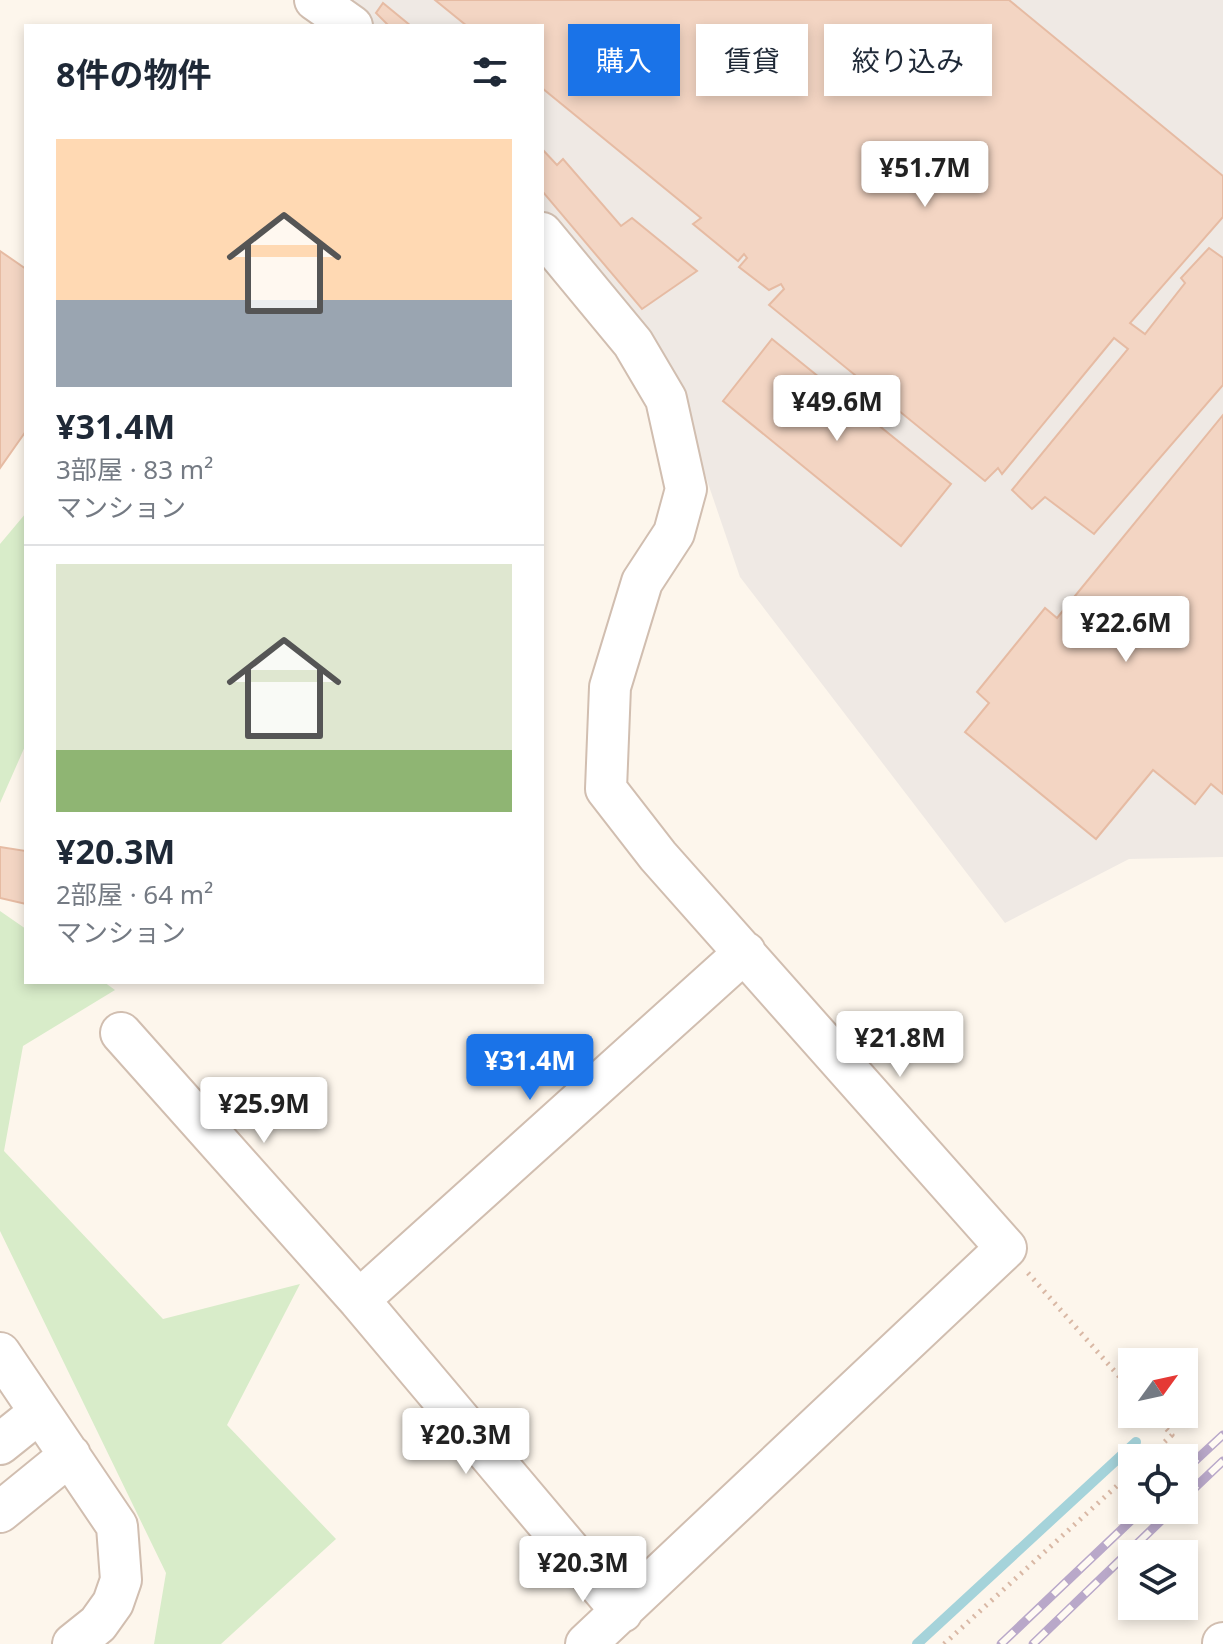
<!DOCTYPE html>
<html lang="ja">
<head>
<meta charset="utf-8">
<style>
	:root { --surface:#fff; --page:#f2f2f3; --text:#1f2937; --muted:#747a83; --line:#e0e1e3; --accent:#1a73e8 }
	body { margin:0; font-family:"Noto Sans","Noto Sans JP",sans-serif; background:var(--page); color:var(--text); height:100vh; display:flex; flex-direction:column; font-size:30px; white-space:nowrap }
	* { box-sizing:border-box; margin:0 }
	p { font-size:26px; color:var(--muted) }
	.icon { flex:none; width:44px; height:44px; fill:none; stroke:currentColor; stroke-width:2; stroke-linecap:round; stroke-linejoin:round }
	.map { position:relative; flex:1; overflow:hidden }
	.side { position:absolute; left:24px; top:24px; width:520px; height:960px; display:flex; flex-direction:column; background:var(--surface); border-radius:0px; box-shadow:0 4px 12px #0003 }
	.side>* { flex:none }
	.top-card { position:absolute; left:568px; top:24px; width:534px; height:72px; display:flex; gap:16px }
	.needle { width:52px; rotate:57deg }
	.controls { position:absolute; left:1118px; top:1348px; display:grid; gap:16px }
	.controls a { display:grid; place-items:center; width:80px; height:80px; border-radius:0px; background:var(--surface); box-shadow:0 4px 12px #0003; font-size:40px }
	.price { position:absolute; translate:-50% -68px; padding:0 18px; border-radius:8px; background:#fff; color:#222; font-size:26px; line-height:52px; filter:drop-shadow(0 2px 4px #0008) }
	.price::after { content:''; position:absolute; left:50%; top:48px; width:24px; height:18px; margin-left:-12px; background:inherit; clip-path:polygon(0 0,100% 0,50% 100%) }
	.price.selected { background:var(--accent); color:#fff }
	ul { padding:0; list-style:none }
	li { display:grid; align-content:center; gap:16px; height:424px; padding:0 32px }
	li+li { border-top:2px solid var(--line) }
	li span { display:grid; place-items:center; height:248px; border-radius:0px; color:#555 }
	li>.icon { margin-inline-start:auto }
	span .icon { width:144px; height:144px; fill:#fffc; stroke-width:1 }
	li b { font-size:34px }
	h2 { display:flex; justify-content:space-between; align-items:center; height:96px; padding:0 32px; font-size:34px }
	.pill { padding:0 28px; border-radius:0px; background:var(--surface); box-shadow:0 4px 12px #0003; font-size:28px; line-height:72px }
	.pill.selected { background:var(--accent); color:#fff }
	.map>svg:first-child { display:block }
</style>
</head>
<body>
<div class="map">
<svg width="1223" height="1644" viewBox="0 0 1223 1644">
	<rect width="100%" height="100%" fill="#fdf6ec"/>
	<!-- industrial -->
	<path fill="#efe9e4" d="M349 0H1223V857L1129 859 1005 923 740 577 669 369 542 213V26H375Z"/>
	<!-- green -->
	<path fill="#d8ecc9" d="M26 513V744L0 803V544Z
		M0 911 26 929V982H104L115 990 23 1046 4 1151 163 1319 300 1284 227 1425 336 1539 221 1644H154L166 1573 0 1231Z"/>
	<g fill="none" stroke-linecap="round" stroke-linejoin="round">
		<!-- stream -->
		<path stroke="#a5d3da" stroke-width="10" d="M917 1644 1136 1442"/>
	</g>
	<!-- building -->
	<path fill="#f3d5c3" stroke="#e6bba3" stroke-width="2" d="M435 0H1009L1223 176V217L1130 323 1145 334 1185 283 1181 278 1209 248 1223 258V385L1094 534 1045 497 1032 509 1012 490 1128 349 1114 338 1002 474 998 468 985 481 769 305 784 289 781 284 769 290 739 267 747 258 744 254 738 261 693 224 701 218 542 88V26H467Z
		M383 3 411 26H389L376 13Z
		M542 149 557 165 563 159 621 226 632 218 697 271 642 309 542 191Z
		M0 251 26 269V431L0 468Z
		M772 339 951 484 901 546 723 401Z
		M1223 415V794L1211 784 1195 804 1153 770 1096 839 965 732 989 703 977 692 1045 608 1057 618Z
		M0 847 26 851V904L0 898Z"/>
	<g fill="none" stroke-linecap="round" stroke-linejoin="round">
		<defs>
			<path id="minor" d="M315 0 352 26
				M542 233 633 343 666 399 686 489 674 533 642 582 610 687 606 789 658 856 1006 1248 586 1644
				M121 1033 359 1300 622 1612
				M359 1300 745 952
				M0 1353 117 1526 121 1580 113 1603 98 1624 73 1644
				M0 1444 40 1412
				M0 1512 70 1455
				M1223 1644V1643"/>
		</defs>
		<!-- minor casing -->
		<use href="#minor" stroke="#d1beb0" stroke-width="44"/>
		<!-- path -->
		<path stroke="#d9b8a5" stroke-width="5" stroke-dasharray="2 6" stroke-linecap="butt" d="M1028 1273 1132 1391
			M1147 1458 1172 1435 1153 1414
			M944 1644 1132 1472"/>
		<!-- minor -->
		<use href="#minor" stroke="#fff" stroke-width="40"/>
		<defs>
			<path id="rail" d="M1184 1471 1223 1435
				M1184 1498 1223 1461
				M1001 1644 1142 1510
				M1033 1644 1172 1510"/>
		</defs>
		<!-- rail casing -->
		<use href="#rail" stroke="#b9a8c9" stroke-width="9"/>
		<!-- rail -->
		<use href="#rail" stroke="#fffaf3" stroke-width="6" stroke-dasharray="18" stroke-linecap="butt"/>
	</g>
</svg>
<div class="controls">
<a><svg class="needle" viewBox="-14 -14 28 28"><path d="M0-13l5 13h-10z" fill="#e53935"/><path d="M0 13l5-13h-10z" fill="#747a83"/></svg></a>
<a><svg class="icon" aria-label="locate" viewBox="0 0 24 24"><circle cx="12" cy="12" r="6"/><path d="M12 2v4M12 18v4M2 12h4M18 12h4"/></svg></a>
<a><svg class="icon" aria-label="layers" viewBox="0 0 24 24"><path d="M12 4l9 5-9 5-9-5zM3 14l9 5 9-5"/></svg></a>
</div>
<b class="price" style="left:925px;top:209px">¥51.7M</b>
<b class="price" style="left:837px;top:443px">¥49.6M</b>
<b class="price" style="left:1126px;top:664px">¥22.6M</b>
<b class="price" style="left:900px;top:1079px">¥21.8M</b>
<b class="price selected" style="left:530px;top:1102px">¥31.4M</b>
<b class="price" style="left:264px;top:1145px">¥25.9M</b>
<b class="price" style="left:466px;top:1476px">¥20.3M</b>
<b class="price" style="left:583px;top:1604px">¥20.3M</b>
<div class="top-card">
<a class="pill selected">購入</a>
<a class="pill">賃貸</a>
<a class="pill">絞り込み</a>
</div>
<section class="side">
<h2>8件の物件<svg class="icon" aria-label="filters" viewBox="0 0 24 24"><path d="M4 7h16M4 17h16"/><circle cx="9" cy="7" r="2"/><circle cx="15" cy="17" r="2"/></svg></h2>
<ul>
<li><span style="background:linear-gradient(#ffd9b3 65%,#9aa5b1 0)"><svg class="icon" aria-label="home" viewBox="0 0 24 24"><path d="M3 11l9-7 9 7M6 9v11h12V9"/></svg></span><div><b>¥31.4M</b><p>3部屋 · 83 m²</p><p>マンション</p></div></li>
<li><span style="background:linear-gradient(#dfe7d0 75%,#8fb573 0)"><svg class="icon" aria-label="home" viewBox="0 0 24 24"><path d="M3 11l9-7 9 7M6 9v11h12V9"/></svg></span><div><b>¥20.3M</b><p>2部屋 · 64 m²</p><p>マンション</p></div></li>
</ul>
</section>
</div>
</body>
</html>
